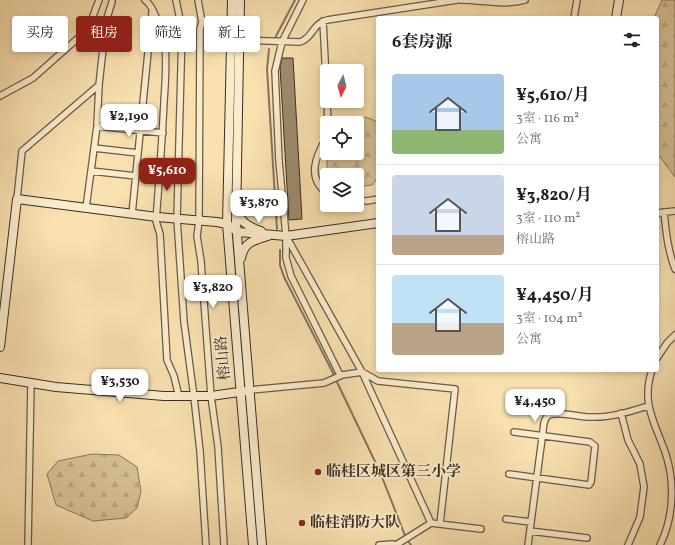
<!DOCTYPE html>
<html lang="zh">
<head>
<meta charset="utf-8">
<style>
	:root { --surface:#fff; --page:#f2f2f2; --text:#202124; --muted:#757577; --line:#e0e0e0; --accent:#8f2418 }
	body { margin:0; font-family:Vollkorn,"Noto Serif SC",serif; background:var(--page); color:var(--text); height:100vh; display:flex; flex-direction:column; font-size:15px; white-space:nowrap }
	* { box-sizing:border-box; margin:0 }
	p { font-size:13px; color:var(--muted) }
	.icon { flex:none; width:22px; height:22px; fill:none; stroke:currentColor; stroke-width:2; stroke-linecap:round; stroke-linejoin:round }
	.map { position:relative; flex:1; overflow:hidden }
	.sheet { position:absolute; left:376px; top:16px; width:283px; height:356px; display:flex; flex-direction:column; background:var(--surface); border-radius:4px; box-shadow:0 2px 6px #0003 }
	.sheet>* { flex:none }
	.guide { position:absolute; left:12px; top:16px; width:304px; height:36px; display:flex; gap:8px }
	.needle { width:26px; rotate:186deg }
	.tools { position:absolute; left:320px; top:64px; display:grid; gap:8px }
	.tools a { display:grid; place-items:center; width:44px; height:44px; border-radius:4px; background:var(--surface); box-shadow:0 2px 6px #0003; font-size:20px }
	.price { position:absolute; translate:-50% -34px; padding:0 9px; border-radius:8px; background:#fff; color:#222; font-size:13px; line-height:26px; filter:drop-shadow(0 1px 2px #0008) }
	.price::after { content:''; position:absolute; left:50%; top:24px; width:12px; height:9px; margin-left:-6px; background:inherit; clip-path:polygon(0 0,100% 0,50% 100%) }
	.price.current { background:var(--accent); color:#fff }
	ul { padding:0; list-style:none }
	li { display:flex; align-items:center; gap:12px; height:100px; padding:0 16px }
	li+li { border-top:1px solid var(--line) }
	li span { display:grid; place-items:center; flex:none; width:112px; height:80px; border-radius:4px; color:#555 }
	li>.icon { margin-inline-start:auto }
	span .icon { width:48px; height:48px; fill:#fffc; stroke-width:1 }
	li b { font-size:17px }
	h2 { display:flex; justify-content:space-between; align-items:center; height:48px; padding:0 16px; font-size:17px }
	.tag { padding:0 14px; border-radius:4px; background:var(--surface); box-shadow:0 2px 6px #0003; font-size:14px; line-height:36px }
	.tag.current { background:var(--accent); color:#fff }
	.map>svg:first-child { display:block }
</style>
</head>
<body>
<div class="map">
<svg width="675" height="545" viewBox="0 0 675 545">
	<defs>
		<pattern id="forest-firs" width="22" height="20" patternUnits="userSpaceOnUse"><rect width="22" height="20" fill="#d8c297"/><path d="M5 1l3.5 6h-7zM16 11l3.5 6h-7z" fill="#baa782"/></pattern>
	</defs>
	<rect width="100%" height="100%" fill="#f8e0af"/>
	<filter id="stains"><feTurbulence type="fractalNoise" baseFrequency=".005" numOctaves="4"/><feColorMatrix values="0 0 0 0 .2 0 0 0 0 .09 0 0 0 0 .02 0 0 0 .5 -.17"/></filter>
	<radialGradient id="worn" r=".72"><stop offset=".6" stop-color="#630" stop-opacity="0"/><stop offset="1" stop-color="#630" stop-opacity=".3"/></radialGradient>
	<!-- forest -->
	<path fill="url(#forest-firs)" stroke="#8a785d" d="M662 0H675V177L657 153V18H654Z
		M366 117 378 122V177L372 185 357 187V175H327V153H357V123H355Z
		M92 454 119 455 137 467 141 491 137 508 126 518 93 521 56 505 47 474 58 461Z"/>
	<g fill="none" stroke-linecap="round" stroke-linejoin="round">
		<!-- stream -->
		<path stroke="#86745a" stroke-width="2" d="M275 38 295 0
			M269 49 267 69 277 229
			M280 250V265L284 277 334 375
			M336 380 380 472 406 538 411 545"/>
	</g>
	<!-- building -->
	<path fill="#9d8a6c" stroke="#3b2d23" d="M282 58H293L302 219 289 220 280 67Z"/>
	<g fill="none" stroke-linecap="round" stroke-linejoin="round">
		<defs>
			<path id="street" d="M145 0C155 7 163 36 165 47 167 65 165 84 164 102 162 142 159 182 156 221L160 234 167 360 174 376 179 397
				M176 0 182 30 177 219 184 322 194 397 200 451 206 545
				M198 0 202 22 200 29 199 221 197 236 201 261 211 396 218 447 224 545
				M303 0 282 42 275 71 279 161 286 236V258L291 276 340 375
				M461 0C481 0 505 6 525 0
				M574 18 577 0
				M323 21 327 98
				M240 40 300 42C313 38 312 24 327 20L457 0
				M0 96 33 78 85 32 90 24 99 0
				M327 101 328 123
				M97 126 163 133
				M327 137C316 155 306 178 327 193
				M94 148 138 153
				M91 171 136 176
				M17 199 22 151 99 85 106 21 112 2
				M357 200 367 201 378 199
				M86 208 97 126 99 85
				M664 212C666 232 668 251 675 269
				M657 213 675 211
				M132 214 152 12
				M286 236 362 372 431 523 396 545
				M657 358 667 343 675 335
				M652 370C640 406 657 425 667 458 675 486 673 519 660 545
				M250 390 324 383 342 375 362 372 378 381 455 389 440 524
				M621 413 628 440 640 464 644 487 640 517 628 545
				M509 474 589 485 591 482 595 446 590 442 514 432
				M506 519 531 522
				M431 523 481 529
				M530 531 587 538
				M28 545 31 383
				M379 545 392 544 396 545
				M528 545 544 423C545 419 546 417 549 415 559 411 579 417 590 417 610 418 629 412 648 406"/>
			<path id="secondary" d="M232 0 227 224 253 545
				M240 0 236 222 262 545
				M616 18 619 0
				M237 211C240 222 251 228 261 231
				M241 258C244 242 254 240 268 236
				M0 347 17 199 157 217 217 222 227 224 238 232 286 236 378 223
				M0 378 56 387 164 396H211L246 391"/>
		</defs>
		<!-- street casing -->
		<use href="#street" stroke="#6a5a46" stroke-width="8"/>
		<!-- secondary casing -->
		<use href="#secondary" stroke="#3b2d23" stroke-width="10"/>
		<!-- street -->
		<use href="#street" stroke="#faebcb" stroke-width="5.5"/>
		<!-- secondary -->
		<use href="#secondary" stroke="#faebcb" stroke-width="8"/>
	</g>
	<!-- markers -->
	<g fill="#8f2418" stroke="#faebcb" stroke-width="1.5">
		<circle cx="318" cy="472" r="4"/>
		<circle cx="302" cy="523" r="4"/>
	</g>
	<g text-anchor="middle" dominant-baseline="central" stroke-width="3.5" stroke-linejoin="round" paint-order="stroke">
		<!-- street labels -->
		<g font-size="15" fill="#3b2d23" stroke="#faebcb">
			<text transform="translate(224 358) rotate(-95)">榕山路</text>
		</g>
		<!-- poi labels -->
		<g font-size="15" font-weight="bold" fill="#3b2d23" stroke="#faebcb" text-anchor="start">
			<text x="326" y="472">临桂区城区第三小学</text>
			<text x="310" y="523">临桂消防大队</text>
		</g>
	</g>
	<rect width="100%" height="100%" filter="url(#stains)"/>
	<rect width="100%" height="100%" fill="url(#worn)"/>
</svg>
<div class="tools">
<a><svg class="needle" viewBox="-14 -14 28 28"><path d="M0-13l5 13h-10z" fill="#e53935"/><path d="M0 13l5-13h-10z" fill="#757577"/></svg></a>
<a><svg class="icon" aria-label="locate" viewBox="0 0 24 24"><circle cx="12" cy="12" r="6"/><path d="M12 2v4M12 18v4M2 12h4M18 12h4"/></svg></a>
<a><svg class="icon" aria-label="layers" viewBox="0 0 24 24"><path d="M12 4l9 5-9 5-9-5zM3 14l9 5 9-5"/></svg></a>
</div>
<b class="price" style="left:129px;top:138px">¥2,190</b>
<b class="price current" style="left:167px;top:192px">¥5,610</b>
<b class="price" style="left:259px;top:224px">¥3,870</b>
<b class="price" style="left:213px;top:309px">¥3,820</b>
<b class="price" style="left:120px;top:403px">¥3,530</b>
<b class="price" style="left:535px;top:423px">¥4,450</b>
<div class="guide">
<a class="tag">买房</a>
<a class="tag current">租房</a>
<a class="tag">筛选</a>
<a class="tag">新上</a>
</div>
<section class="sheet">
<h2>6套房源<svg class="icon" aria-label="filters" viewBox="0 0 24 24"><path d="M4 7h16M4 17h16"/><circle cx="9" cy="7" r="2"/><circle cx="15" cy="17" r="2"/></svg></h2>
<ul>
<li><span style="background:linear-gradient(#a9c7e8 70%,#8fb573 0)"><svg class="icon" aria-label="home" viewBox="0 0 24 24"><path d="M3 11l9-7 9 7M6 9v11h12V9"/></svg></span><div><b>¥5,610/月</b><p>3室 · 116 m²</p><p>公寓</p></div></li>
<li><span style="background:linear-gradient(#c9d6e8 75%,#b9a48a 0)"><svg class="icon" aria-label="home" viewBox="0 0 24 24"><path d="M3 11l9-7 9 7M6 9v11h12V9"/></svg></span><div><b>¥3,820/月</b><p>3室 · 110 m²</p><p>榕山路</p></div></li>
<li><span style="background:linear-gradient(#bfe0f5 60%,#b9a48a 0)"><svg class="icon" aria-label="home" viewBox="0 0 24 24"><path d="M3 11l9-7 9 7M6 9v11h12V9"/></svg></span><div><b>¥4,450/月</b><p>3室 · 104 m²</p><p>公寓</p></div></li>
</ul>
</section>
</div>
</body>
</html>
